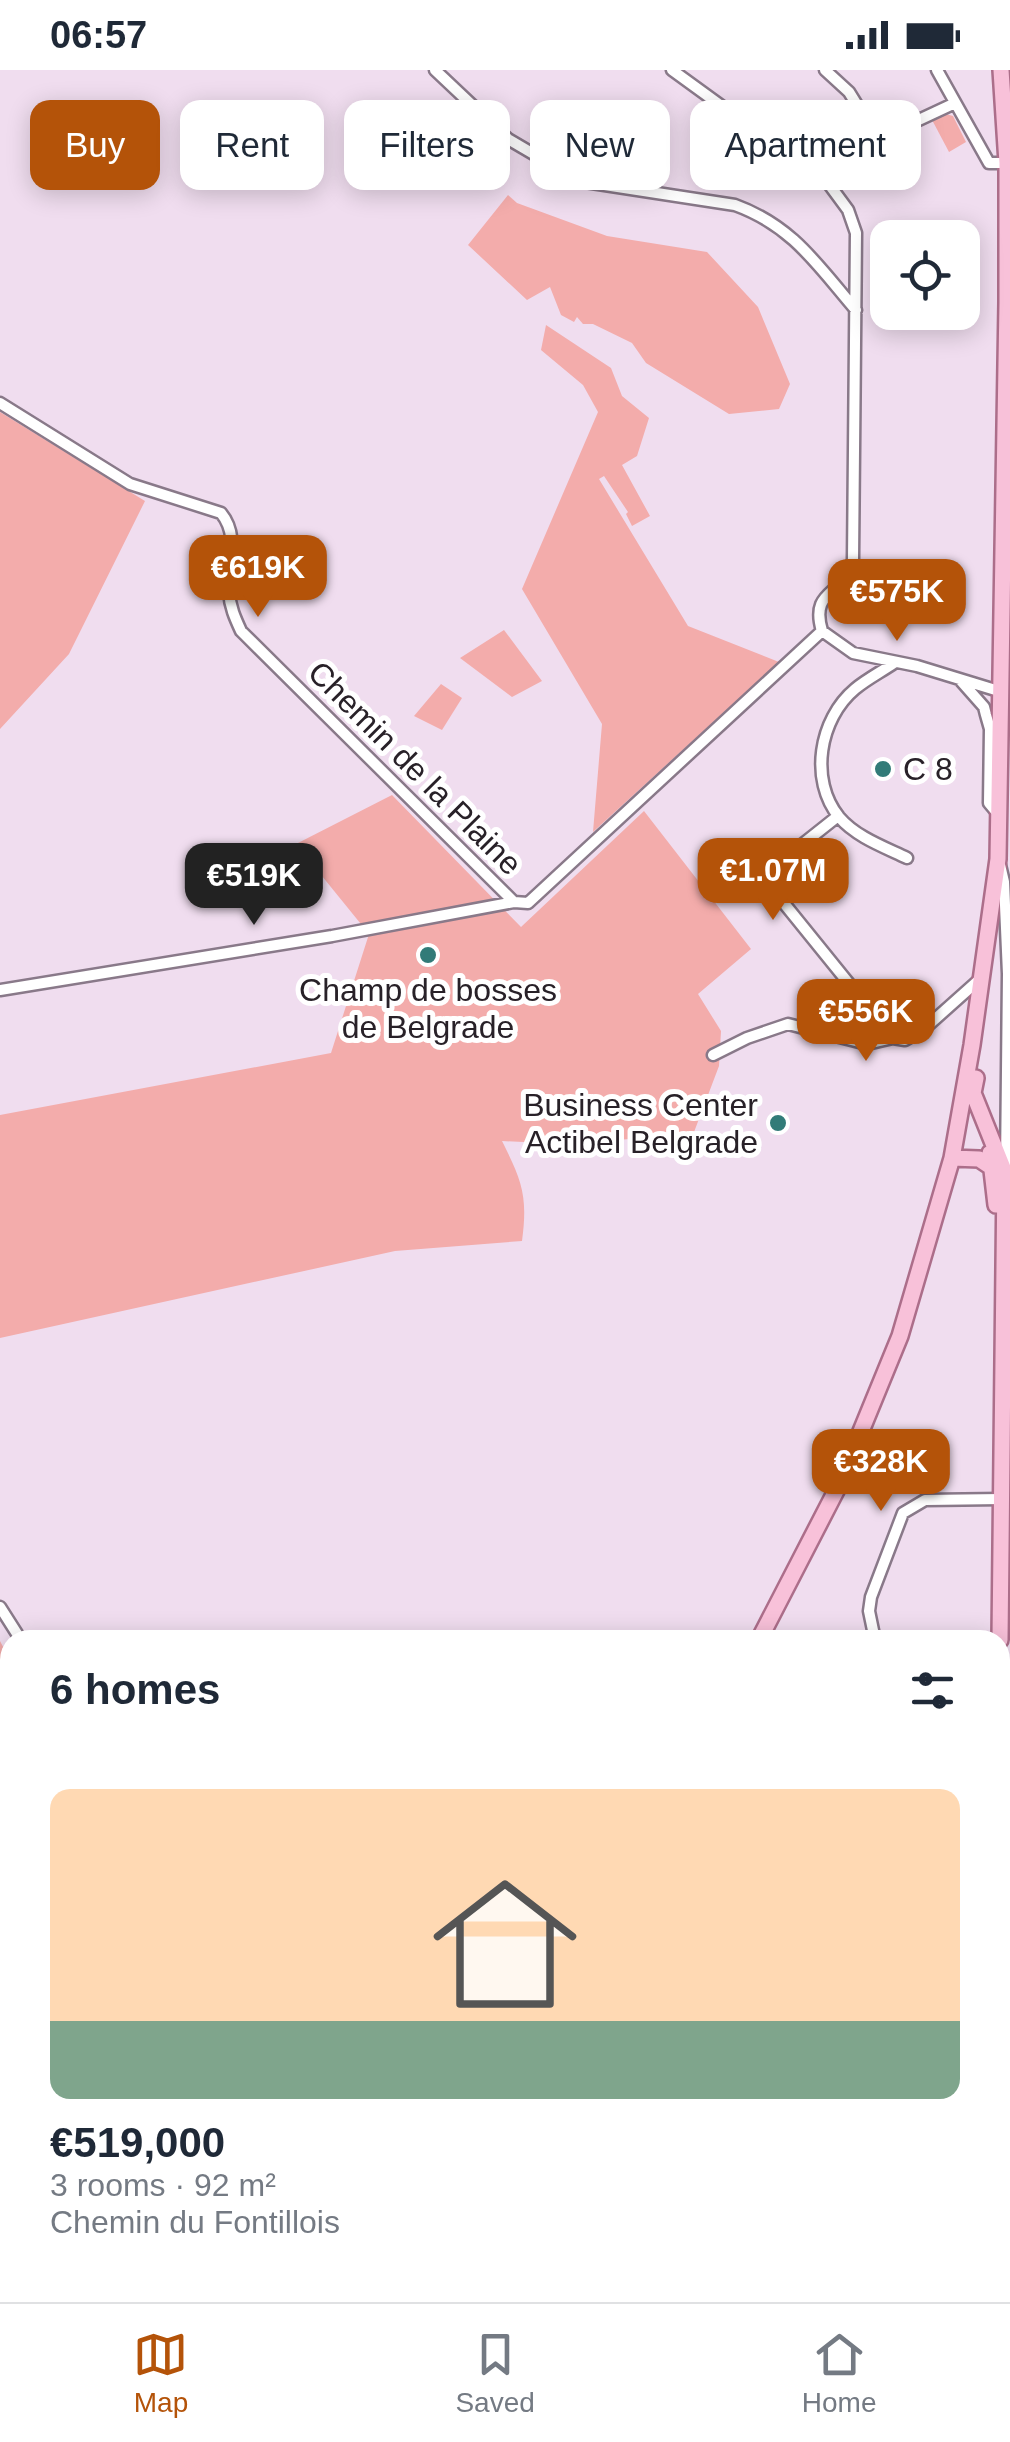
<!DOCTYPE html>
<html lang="en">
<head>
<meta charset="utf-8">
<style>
	:root { --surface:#fff; --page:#f6f6f7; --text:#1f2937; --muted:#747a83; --line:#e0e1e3; --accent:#b45309 }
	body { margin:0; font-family:Arial,sans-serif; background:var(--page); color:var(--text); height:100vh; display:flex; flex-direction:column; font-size:38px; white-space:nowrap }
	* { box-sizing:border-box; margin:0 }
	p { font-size:32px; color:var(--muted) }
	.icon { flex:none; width:55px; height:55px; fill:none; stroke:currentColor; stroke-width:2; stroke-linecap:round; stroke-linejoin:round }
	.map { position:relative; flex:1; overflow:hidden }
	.side { position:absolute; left:0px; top:1560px; width:1010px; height:672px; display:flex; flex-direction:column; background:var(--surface); border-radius:30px 30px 0 0; box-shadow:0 5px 25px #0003 }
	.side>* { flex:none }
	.guide { position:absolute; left:30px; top:30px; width:950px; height:90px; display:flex; gap:20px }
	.controls { position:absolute; left:870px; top:150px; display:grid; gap:20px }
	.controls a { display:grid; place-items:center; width:110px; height:110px; border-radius:20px; background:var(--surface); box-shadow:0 5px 25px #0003; font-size:50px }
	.price { position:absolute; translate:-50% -85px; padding:0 22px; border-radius:20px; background:var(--accent); color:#fff; font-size:32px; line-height:65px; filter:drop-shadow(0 2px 5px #0008) }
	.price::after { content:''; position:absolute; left:50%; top:60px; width:30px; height:22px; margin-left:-15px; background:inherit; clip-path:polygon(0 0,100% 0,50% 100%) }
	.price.selected { background:#222; color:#fff }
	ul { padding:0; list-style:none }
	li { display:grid; align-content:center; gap:20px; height:530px; padding:0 50px }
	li+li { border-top:2px solid var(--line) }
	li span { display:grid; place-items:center; height:310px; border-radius:20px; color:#555 }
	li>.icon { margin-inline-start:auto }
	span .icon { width:180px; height:180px; fill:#fffc; stroke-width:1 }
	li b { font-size:42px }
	h2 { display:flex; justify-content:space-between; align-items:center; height:120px; padding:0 50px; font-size:42px }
	.pill { padding:0 35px; border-radius:20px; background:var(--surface); box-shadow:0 5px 25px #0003; font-size:35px; line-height:90px }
	.pill.selected { background:var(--accent); color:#fff }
	.status { display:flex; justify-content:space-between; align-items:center; height:70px; padding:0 50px; background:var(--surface); direction:ltr }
	.status svg { height:28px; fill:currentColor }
	.tab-bar { display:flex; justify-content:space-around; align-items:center; height:140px; border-top:2px solid var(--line); background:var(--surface); font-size:28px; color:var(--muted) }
	.tab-bar a { display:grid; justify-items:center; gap:5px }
	.tab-bar .selected { color:var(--accent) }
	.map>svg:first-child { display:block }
</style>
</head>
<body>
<div class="status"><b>06:57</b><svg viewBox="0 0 49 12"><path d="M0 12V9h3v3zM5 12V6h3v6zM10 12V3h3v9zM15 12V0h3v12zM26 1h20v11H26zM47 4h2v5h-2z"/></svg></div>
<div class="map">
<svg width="1010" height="2232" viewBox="0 0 1010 2232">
	<rect width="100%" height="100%" fill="#f0ddef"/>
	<!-- green -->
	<path fill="#f3acab" d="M942 43 953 46 966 72 949 82 931 48Z
		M508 125 517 133 607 166 707 182 758 237 790 314 779 339 729 344 646 293 632 273 593 254H583L577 247 574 252 561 245 550 217 527 230 468 175Z
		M546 255 611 298 622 326 649 348 637 386 622 395 650 446 632 456 626 444 628 442 604 406 599 409 688 556 779 592 593 762 602 654 522 519 598 342 583 315 541 280Z
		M0 342 145 431 69 584 0 659Z
		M504 560 542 611 512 627 460 588Z
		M441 614 462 628 442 660 414 646Z
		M392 725 521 857 644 741 751 879 698 924 721 961 719 996 691 1070 630 1069 566 1074 502 1071C522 1111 528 1126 522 1171L395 1181 0 1268V1045L331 983 369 864 296 774Z
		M0 1571 10 1590V1731L0 1716Z"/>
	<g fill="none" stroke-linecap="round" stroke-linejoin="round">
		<!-- stream -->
		<path stroke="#7283c5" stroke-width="2.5" d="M0 1625 10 1626"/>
		<defs>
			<path id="street" d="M435 0 508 69 554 96
				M672 0 749 56 820 102 848 140 856 163 853 489C846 527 809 517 822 561
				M825 0 849 22 878 69
				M937 0 989 93H1007
				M554 98a13 13 0 1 1 26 0a13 13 0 1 1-26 0Z
				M820 102 878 69 953 34
				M572 110 735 135C793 156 818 196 856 240
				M0 333 130 414 221 443C240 466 228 495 229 522 230 537 235 548 241 561L514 832
				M822 561 853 583 917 596 1002 622
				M894 593C881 602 867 609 855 619 819 649 809 710 839 747 856 767 884 777 907 788
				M961 611 984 637 986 645 990 659 989 733 999 745
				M838 746 770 800 766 807 770 816 893 968
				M1000 795 1004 812 1008 904 1006 1097
				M0 920 332 866 514 832 528 833 822 561
				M713 985 747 968 788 954 867 974 893 968 905 970 924 959 980 909
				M0 1537 21 1570
				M875 1570 869 1541 871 1527 903 1443 925 1430 1002 1429
				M281 2222 286 2232
				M520 2222 524 2232
				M422 2232 424 2222
				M624 2232 639 2222
				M768 2232 769 2222"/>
			<path id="primary" d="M976 1008 973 1023 1005 1103 1000 1570
				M990 1083 996 1135
				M952 1088 979 1089 994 1099
				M759 1570 839 1415 900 1266 952 1088 972 975 998 789 1007 232V93L1001 0
				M344 2232 352 2222
				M935 2232 936 2222"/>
		</defs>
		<!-- street casing -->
		<use href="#street" stroke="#897989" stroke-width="15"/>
		<!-- primary casing -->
		<use href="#primary" stroke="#ac6e8a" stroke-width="20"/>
		<!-- street -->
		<use href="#street" stroke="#fff" stroke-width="10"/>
		<!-- primary -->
		<use href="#primary" stroke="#f8c1d9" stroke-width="15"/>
	</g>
	<!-- markers -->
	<g fill="#327b78" stroke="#fff" stroke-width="4">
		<circle cx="883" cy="699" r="10"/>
		<circle cx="428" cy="885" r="10"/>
		<circle cx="778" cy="1053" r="10"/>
	</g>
	<g text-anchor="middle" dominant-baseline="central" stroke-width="10" stroke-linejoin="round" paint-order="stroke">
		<!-- street labels -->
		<g font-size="32" fill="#282128" stroke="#fff">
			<text transform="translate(415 698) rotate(45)">Chemin de la Plaine</text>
		</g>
		<!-- poi labels -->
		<g font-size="32" fill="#282128" stroke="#fff" text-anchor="start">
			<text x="903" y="699">C 8</text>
			<text x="428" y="920" text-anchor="middle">Champ de bosses<tspan x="428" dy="37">de Belgrade</tspan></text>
			<text x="758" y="1035" text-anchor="end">Business Center<tspan x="758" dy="37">Actibel Belgrade</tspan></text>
		</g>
	</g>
</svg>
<div class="controls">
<a><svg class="icon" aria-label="locate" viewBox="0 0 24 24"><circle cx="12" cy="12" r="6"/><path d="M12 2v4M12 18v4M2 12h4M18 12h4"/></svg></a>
</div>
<b class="price" style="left:258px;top:550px">€619K</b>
<b class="price" style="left:897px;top:574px">€575K</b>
<b class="price" style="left:773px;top:853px">€1.07M</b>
<b class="price selected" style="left:254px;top:858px">€519K</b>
<b class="price" style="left:866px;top:994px">€556K</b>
<b class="price" style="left:881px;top:1444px">€328K</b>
<div class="guide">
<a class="pill selected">Buy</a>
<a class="pill">Rent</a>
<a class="pill">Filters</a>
<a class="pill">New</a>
<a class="pill">Apartment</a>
</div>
<section class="side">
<h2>6 homes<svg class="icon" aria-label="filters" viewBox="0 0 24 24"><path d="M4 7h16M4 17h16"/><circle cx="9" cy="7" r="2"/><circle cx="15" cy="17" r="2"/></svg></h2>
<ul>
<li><span style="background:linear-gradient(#ffd9b3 75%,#7fa58c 0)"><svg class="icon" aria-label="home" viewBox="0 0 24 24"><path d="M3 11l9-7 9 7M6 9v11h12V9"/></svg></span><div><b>€519,000</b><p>3 rooms · 92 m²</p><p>Chemin du Fontillois</p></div></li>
</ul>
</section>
</div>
<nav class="tab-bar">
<a class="selected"><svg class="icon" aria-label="map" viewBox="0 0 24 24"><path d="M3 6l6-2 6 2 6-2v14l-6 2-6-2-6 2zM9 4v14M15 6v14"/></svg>Map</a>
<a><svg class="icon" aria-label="saved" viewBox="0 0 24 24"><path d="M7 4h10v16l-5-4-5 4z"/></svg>Saved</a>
<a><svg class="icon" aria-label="home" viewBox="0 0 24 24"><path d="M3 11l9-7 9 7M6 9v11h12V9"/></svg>Home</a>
</nav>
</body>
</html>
